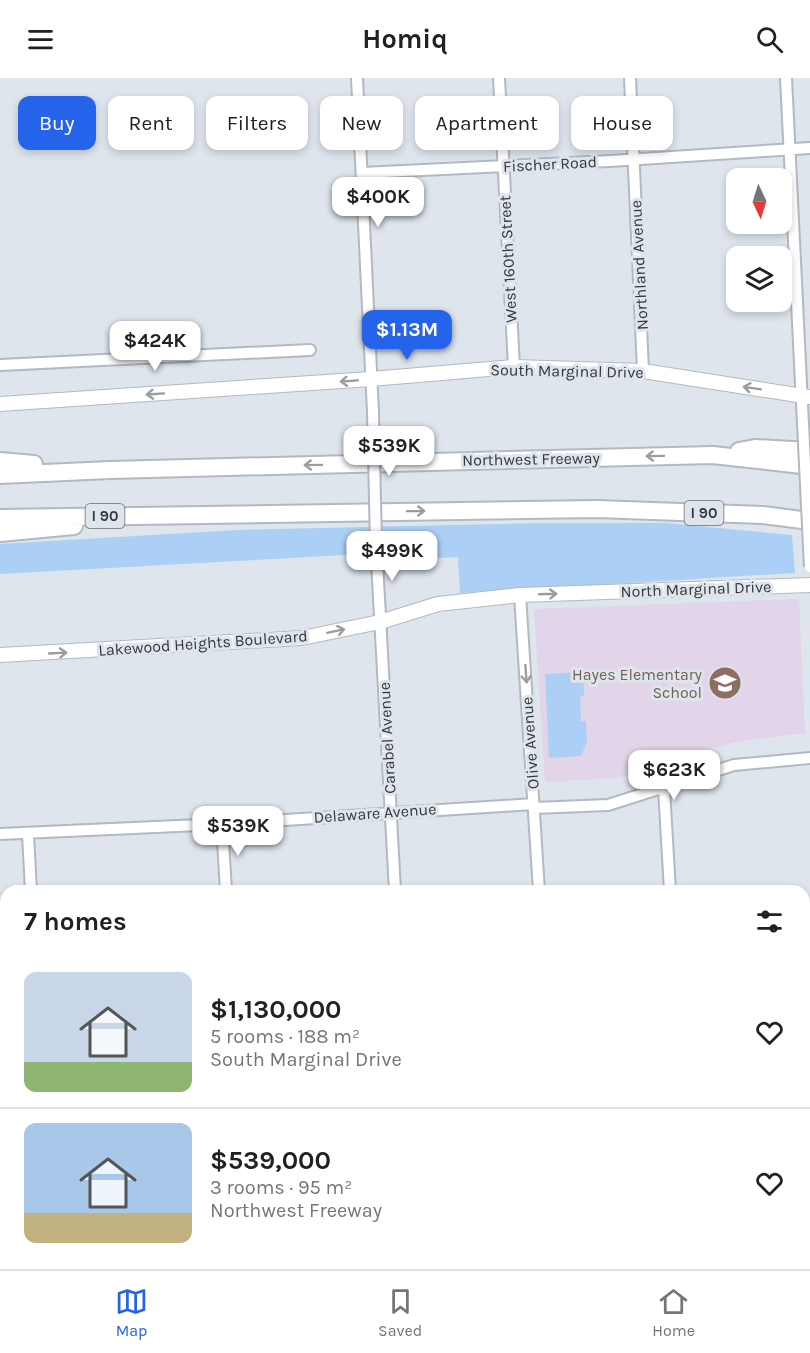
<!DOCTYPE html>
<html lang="en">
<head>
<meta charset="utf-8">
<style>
	:root { --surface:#fff; --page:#f2f2f2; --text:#202124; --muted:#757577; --line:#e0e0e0; --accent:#2563eb }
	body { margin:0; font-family:Karla,sans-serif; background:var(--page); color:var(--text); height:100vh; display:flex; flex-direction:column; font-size:22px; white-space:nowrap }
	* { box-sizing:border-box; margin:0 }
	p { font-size:20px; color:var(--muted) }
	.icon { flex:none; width:33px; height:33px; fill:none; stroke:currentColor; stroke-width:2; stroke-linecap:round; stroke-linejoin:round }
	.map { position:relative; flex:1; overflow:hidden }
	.sheet { position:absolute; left:0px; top:807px; width:810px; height:384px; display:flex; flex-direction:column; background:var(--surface); border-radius:18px 18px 0 0; box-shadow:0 3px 9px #0003 }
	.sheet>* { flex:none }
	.top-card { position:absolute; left:18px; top:18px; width:774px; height:54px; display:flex; gap:12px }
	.needle { width:39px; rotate:176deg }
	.buttons { position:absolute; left:726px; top:90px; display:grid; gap:12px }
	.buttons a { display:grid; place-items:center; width:66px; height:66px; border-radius:12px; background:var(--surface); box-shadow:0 3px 9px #0003; font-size:30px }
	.price { position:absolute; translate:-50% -51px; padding:0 14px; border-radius:12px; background:#fff; color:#222; font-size:20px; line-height:39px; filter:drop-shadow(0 2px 3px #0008) }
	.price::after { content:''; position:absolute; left:50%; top:36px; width:18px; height:14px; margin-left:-9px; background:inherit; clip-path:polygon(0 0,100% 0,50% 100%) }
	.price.on { background:var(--accent); color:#fff }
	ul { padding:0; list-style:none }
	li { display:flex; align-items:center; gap:18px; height:150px; padding:0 24px }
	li+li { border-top:2px solid var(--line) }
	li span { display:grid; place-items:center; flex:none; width:168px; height:120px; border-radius:12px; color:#555 }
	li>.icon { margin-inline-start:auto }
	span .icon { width:72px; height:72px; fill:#fffc; stroke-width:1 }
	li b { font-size:26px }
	h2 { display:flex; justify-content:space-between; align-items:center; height:72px; padding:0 24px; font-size:26px }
	.tag { padding:0 21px; border-radius:12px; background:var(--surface); box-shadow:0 3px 9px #0003; font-size:21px; line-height:54px }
	.tag.on { background:var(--accent); color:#fff }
	header { display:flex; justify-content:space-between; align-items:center; height:78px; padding:0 24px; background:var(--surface); font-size:27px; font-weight:700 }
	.tab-bar { display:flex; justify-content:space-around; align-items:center; height:84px; border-top:2px solid var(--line); background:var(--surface); font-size:16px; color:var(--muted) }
	.tab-bar a { display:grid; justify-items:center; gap:3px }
	.tab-bar .on { color:var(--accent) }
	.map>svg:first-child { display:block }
</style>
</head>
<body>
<header><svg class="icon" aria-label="menu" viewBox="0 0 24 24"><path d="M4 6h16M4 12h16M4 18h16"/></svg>Homiq<svg class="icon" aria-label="search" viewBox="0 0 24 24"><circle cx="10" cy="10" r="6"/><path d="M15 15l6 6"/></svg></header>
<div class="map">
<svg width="810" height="1191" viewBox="0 0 810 1191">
	<rect width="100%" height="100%" fill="#dee5ed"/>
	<!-- education -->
	<path fill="#e2d5e9" d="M799 521 805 655 735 664 679 679 617 700 545 704 534 531Z"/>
	<!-- green -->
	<path fill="#acd0f5" d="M541 445H665L792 457 795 495 460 515 458 479 383 483 382 475 0 496V466L237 452Z
		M583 594 584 618 580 619 581 643H586L587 664 581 678 549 680 545 596Z"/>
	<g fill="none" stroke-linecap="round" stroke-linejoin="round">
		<defs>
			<path id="minor" d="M357 0 373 334
				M499 0 514 289
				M630 0 643 293
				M786 0 803 346
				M362 95 610 83 810 70
				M0 287 310 272
				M376 465 395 813
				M520 517 539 813
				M664 711 670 813
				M534 730 608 727 734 687 810 680
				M222 746 226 813
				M0 756 222 746 534 726
				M28 756 31 813
				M804 1088 810 1087
				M50 1185 51 1191
				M244 1185V1191
				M414 1185V1191
				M559 1185V1191
				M691 1185V1191"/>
			<path id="major" d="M0 326 371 301 514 289 643 293 810 319
				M0 577 302 560 380 544 438 526 520 517 810 507"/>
			<path id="highway" d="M739 373 755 370 810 373
				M0 383 34 386
				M0 397 110 392 713 377 810 388
				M0 440 597 431 763 437 810 443
				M0 455 74 448"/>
		</defs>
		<!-- minor casing -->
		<use href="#minor" stroke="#b2b9c0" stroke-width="14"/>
		<!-- major casing -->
		<use href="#major" stroke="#b2b9c0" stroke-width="16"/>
		<!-- highway casing -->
		<use href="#highway" stroke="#b2b9c0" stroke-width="20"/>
		<!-- minor -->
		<use href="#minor" stroke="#fff" stroke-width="10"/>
		<!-- major -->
		<use href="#major" stroke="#fff" stroke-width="14"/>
		<!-- highway -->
		<use href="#highway" stroke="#fff" stroke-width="16"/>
		<defs>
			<path id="minor-bridge" d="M373 334 376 465
				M803 346 810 489"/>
		</defs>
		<!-- minor-bridge casing -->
		<use href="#minor-bridge" stroke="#b2b9c0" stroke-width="14" stroke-linecap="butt"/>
		<!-- minor-bridge -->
		<use href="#minor-bridge" stroke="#fff" stroke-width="10"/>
	</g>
	<!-- one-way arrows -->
	<defs><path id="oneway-shaft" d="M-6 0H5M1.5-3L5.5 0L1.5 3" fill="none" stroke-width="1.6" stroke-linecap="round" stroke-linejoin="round" transform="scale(1.5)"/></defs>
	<g stroke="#9a9c9d">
		<use href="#oneway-shaft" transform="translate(349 303) rotate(176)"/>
		<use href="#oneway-shaft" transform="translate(752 310) rotate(-171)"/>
		<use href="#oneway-shaft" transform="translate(155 316) rotate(176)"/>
		<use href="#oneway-shaft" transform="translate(655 378) rotate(179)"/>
		<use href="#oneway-shaft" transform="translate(313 387) rotate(179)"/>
		<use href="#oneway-shaft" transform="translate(416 433) rotate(-1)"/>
		<use href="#oneway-shaft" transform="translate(548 516) rotate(-2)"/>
		<use href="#oneway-shaft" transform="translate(336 553) rotate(-12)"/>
		<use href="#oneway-shaft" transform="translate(58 575) rotate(-3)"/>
		<use href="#oneway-shaft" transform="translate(526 596) rotate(86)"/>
	</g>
	<!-- icons -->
	<defs>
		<symbol id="school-disc" viewBox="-11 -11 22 22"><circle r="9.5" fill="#8d6e63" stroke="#dee5ed"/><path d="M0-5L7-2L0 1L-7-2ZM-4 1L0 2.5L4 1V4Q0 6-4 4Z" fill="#fff"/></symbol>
	</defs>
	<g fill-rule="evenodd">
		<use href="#school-disc" x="706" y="586" width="38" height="38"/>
	</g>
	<g text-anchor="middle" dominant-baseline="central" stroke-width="6" stroke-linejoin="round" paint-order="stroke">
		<!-- shield labels -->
		<g fill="#dee5ed" stroke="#686c70" stroke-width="1.5">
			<rect x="684.5" y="423" width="39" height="24" rx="4.5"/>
			<rect x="85.5" y="426" width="39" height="24" rx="4.5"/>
		</g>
		<g font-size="15" font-weight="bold" fill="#35383b">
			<text x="704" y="435">I 90</text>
			<text x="105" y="438">I 90</text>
		</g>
		<!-- street labels -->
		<g font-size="16" fill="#35383b" stroke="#dee5ed">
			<text transform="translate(550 86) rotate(-3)">Fischer Road</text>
			<text transform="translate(508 181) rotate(-93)">West 160th Street</text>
			<text transform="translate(639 187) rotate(-93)">Northland Avenue</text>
			<text transform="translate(567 293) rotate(1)">South Marginal Drive</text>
			<text transform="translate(531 381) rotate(-1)">Northwest Freeway</text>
			<text transform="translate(696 511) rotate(-2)">North Marginal Drive</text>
			<text transform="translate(203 565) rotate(-4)">Lakewood Heights Boulevard</text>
			<text transform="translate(387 660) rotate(-93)">Carabel Avenue</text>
			<text transform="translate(530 665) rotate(-94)">Olive Avenue</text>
			<text transform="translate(375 735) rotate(-4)">Delaware Avenue</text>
		</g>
		<!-- education labels -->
		<g font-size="16" fill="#785e54" stroke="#dee5ed" text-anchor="end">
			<text x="702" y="596">Hayes Elementary<tspan x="702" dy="18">School</tspan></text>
		</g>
	</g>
</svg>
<div class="buttons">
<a><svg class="needle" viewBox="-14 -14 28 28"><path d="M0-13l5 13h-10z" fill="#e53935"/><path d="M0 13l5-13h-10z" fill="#757577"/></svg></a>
<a><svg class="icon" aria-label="layers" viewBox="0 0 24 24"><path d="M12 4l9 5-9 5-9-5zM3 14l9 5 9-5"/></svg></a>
</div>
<b class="price" style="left:378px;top:150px">$400K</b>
<b class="price on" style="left:407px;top:283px">$1.13M</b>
<b class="price" style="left:155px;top:294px">$424K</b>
<b class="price" style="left:389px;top:399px">$539K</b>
<b class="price" style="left:392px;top:504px">$499K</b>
<b class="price" style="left:674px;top:723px">$623K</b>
<b class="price" style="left:238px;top:779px">$539K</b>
<div class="top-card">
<a class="tag on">Buy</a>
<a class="tag">Rent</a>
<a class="tag">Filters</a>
<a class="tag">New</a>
<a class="tag">Apartment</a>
<a class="tag">House</a>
</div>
<section class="sheet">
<h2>7 homes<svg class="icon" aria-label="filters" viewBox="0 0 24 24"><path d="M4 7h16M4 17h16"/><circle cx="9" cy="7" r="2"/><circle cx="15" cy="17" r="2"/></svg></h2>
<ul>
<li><span style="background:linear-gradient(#c9d6e8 75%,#8fb573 0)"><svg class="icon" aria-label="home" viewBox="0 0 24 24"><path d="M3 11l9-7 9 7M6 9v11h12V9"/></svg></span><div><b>$1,130,000</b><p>5 rooms · 188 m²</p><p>South Marginal Drive</p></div><svg class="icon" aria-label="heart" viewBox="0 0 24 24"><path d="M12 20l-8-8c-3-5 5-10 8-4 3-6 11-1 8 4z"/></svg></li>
<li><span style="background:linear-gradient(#a9c7e8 75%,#c2b280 0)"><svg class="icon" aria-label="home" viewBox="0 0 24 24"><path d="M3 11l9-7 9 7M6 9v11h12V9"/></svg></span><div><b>$539,000</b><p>3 rooms · 95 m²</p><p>Northwest Freeway</p></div><svg class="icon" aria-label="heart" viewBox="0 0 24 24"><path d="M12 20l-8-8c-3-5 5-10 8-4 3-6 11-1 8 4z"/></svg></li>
</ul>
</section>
</div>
<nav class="tab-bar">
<a class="on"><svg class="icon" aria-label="map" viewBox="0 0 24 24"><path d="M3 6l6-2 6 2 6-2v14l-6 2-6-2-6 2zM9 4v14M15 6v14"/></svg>Map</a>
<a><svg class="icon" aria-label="saved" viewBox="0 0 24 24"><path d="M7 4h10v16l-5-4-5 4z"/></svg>Saved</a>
<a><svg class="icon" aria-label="home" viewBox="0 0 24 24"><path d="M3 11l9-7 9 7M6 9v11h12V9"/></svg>Home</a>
</nav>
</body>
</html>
